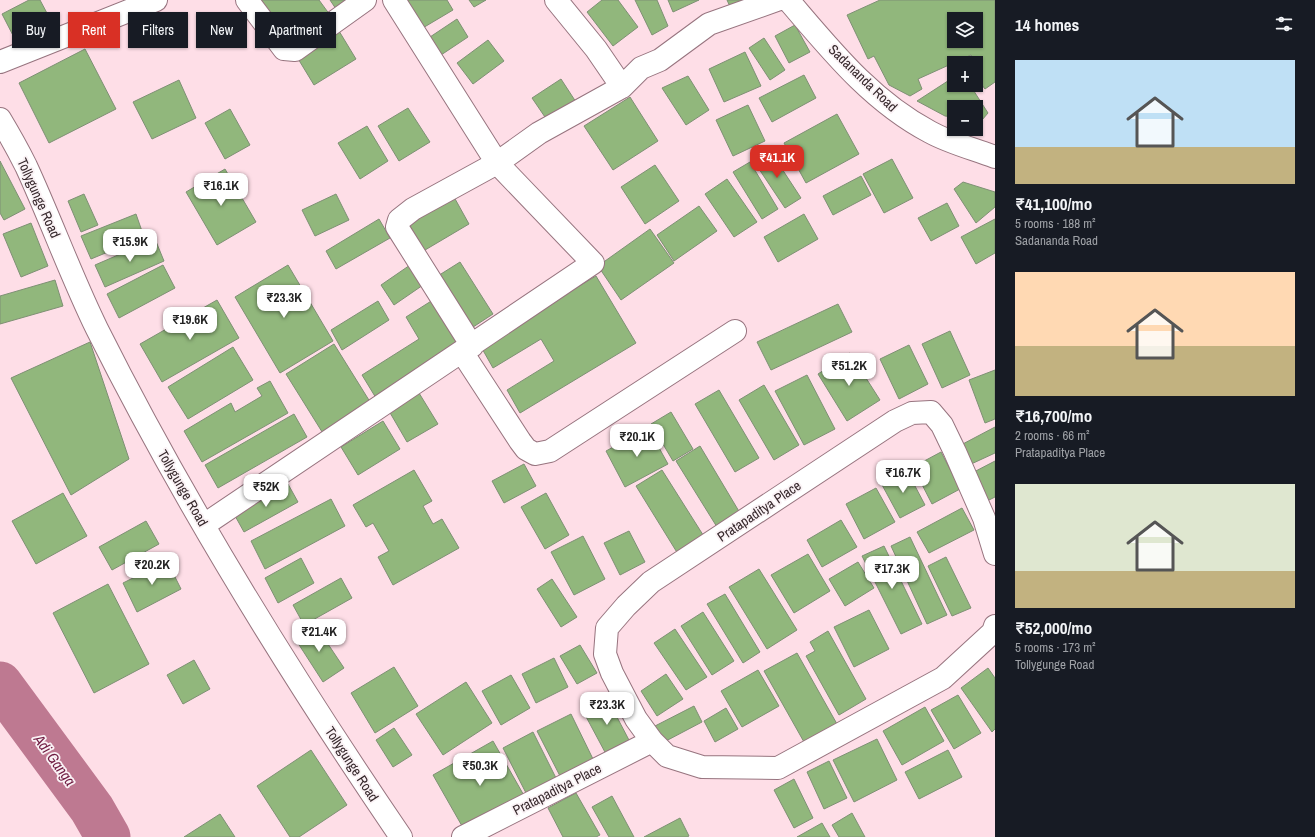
<!DOCTYPE html>
<html lang="en">
<head>
<meta charset="utf-8">
<style>
	:root { --surface:#171b24; --page:#242831; --text:#f1f3f6; --muted:#9ea1a6; --accent:#d93025 }
	body { margin:0; font-family:"Archivo Narrow",sans-serif; background:var(--page); color:var(--text); height:100vh; display:flex; flex-direction:column; font-size:15px; white-space:nowrap }
	* { box-sizing:border-box; margin:0 }
	p { font-size:13px; color:var(--muted) }
	.icon { flex:none; width:22px; height:22px; fill:none; stroke:currentColor; stroke-width:2; stroke-linecap:round; stroke-linejoin:round }
	.map { position:relative; flex:1; overflow:hidden }
	.sheet { display:flex; flex-direction:column; background:var(--surface); width:320px }
	.sheet>* { flex:none }
	.hud { position:absolute; left:12px; top:12px; width:380px; height:36px; display:flex; gap:8px }
	.tools { position:absolute; left:947px; top:12px; display:grid; gap:8px }
	.tools a { display:grid; place-items:center; width:36px; height:36px; border-radius:0px; background:var(--surface); box-shadow:0 1px 3px #0004; font-size:20px }
	.price { position:absolute; translate:-50% -34px; padding:0 9px; border-radius:8px; background:#fff; color:#222; font-size:13px; line-height:26px; filter:drop-shadow(0 1px 2px #0008) }
	.price::after { content:''; position:absolute; left:50%; top:24px; width:12px; height:9px; margin-left:-6px; background:inherit; clip-path:polygon(0 0,100% 0,50% 100%) }
	.price.active { background:var(--accent); color:#fff }
	ul { padding:0; list-style:none }
	li { display:grid; align-content:center; gap:8px; height:212px; padding:0 20px }
	li span { display:grid; place-items:center; height:124px; border-radius:0px; color:#555 }
	li>.icon { margin-inline-start:auto }
	span .icon { width:72px; height:72px; fill:#fffc; stroke-width:1 }
	li b { font-size:17px }
	h2 { display:flex; justify-content:space-between; align-items:center; height:48px; padding:0 20px; font-size:17px }
	.tag { padding:0 14px; border-radius:0px; background:var(--surface); box-shadow:0 1px 3px #0004; font-size:14px; line-height:36px }
	.tag.active { background:var(--accent); color:#fff }
	main { display:flex; flex:1; min-height:0 }
	.map>svg:first-child { display:block }
</style>
</head>
<body>
<main>
<div class="map">
<svg width="995" height="837" viewBox="0 0 995 837">
	<rect width="100%" height="100%" fill="#fedee7"/>
	<g fill="none" stroke-linecap="round" stroke-linejoin="round">
		<!-- river -->
		<path stroke="#be7991" stroke-width="45" d="M0 684 92 809 108 837"/>
	</g>
	<!-- building -->
	<path fill="#91b77c" stroke="#7e9074" fill-rule="evenodd" d="M29 0H40L57 32 21 51 2 14Z
		M253 0H319L330 15 289 46Z
		M330 0H348L336 9Z
		M403 0H447L453 10 421 29Z
		M469 0H486L474 7Z
		M602 0H618L638 27 613 46 587 12Z
		M635 0H657L668 26 652 35Z
		M668 0H699L673 12Z
		M727 0H755L732 11Z
		M880 0H995V82L985 89 976 77V62L971 55 918 79 922 89 910 96 889 85 874 56 868 59 847 15ZM954 19H976V41H954Z
		M457 19 468 37 441 55 430 37Z
		M795 25 810 52 789 63 775 36Z
		M339 31 356 59 314 85 297 57Z
		M764 38 785 70 770 80 749 48Z
		M488 40 504 61 473 84 457 63Z
		M85 49 116 109 49 143 19 83Z
		M745 52 761 86 724 102 709 69Z
		M804 75 816 98 772 122 759 98Z
		M688 76 709 110 686 125 662 88Z
		M954 77V85H970L988 113 982 120 976 119V107H954V117L945 116 917 101Z
		M561 79 576 102 547 120 532 98Z
		M179 80 196 118 152 139 133 102Z
		M630 97 658 141 613 170 584 126Z
		M748 105 765 141 733 156 716 120Z
		M408 108 430 142 399 161 378 126Z
		M230 109 250 145 225 159 205 123Z
		M837 114 859 154 806 183 784 143Z
		M367 126 388 161 360 179 338 143Z
		M769 149 801 198 785 208 753 160Z
		M892 159 913 198 884 213 863 174Z
		M0 161 25 209 4 220 0 213Z
		M750 162 778 209 762 219 733 172Z
		M655 165 679 201 645 224 621 187Z
		M225 169 256 222 217 245 186 192Z
		M861 176 871 195 833 215 823 196Z
		M727 179 757 222 734 237 705 194Z
		M963 182 995 192V207L976 223 954 189Z
		M84 194 98 225 81 232 68 201Z
		M336 194 349 220 315 236 302 210Z
		M454 197 469 224 420 253 404 226Z
		M947 203 959 226 931 241 918 218Z
		M699 206 717 231 674 261 657 235Z
		M136 214 144 237 91 259 81 236Z
		M804 214 818 239 778 262 764 237Z
		M379 219 390 238 336 269 326 251Z
		M995 219V253L976 264 961 237Z
		M31 223 48 266 21 277 3 234Z
		M650 229 674 263 621 300 598 266Z
		M155 239 164 261 105 287 95 265Z
		M460 262 493 314 467 331 433 279Z
		M413 263 426 283 394 305 381 285Z
		M163 265 175 288 119 318 107 294Z
		M288 265 333 341 280 373 235 297Z
		M596 276 636 343 520 413 507 390 554 361 541 339 493 368 480 345Z
		M55 280 63 306 0 324V296Z
		M436 298 464 343 376 398 362 375 419 339 406 317Z
		M217 300 239 338 162 382 140 344Z
		M378 301 389 320 342 350 331 330Z
		M838 304 852 332 771 370 757 342Z
		M950 331 970 375 942 388 922 344Z
		M90 342 129 459 71 495 11 378Z
		M334 344 372 405 324 435 286 374Z
		M909 345 928 384 899 399 880 359Z
		M233 347 253 380 188 419 168 387Z
		M850 353 880 400 847 421 818 374Z
		M995 370V419L985 423 969 380Z
		M807 375 835 429 804 445 775 391Z
		M270 381 288 413 202 462 184 431 231 403 235 412 262 396 257 388Z
		M764 385 799 445 774 460 739 400Z
		M719 390 759 458 735 472 695 404Z
		M419 393 438 424 407 442 389 411Z
		M671 412 693 449 673 461 651 424Z
		M294 414 307 437 218 488 205 465Z
		M383 421 400 449 358 475 341 447Z
		M995 427V453L969 465 959 446Z
		M648 428 668 464 625 487 606 451Z
		M700 446 740 513 717 527 676 461Z
		M941 452 960 489 932 504 913 467Z
		M995 461V497L987 501 972 473Z
		M524 464 536 486 504 503 492 481Z
		M906 469 925 505 900 518 881 483Z
		M414 470 432 501 423 506 433 524 442 519 459 548 393 585 378 557 389 551 373 523 366 527 353 505Z
		M662 470 705 538 678 554 636 486Z
		M288 484 298 502 244 532 234 514Z
		M876 488 895 522 864 539 846 504Z
		M63 493 87 536 36 564 12 521Z
		M546 493 569 535 545 549 521 507Z
		M331 499 345 526 265 569 251 541Z
		M962 508 974 530 929 553 917 532Z
		M841 520 857 547 822 567 807 540Z
		M146 521 159 544 112 570 99 547Z
		M629 531 645 562 620 575 604 543Z
		M583 536 605 579 574 595 551 552Z
		M910 537 947 615 927 624 891 546Z
		M884 546 922 624 901 634 862 556Z
		M808 554 830 591 794 613 771 575Z
		M946 557 971 608 952 616 928 566Z
		M301 558 314 583 278 603 265 578Z
		M167 561 181 589 137 612 123 583Z
		M858 562 874 588 845 606 829 579Z
		M759 569 797 630 767 649 729 587Z
		M341 578 352 598 304 625 293 605Z
		M552 579 577 617 561 627 537 589Z
		M108 584 149 664 94 693 53 613Z
		M725 594 760 652 743 663 707 604Z
		M869 610 889 649 854 667 834 627Z
		M703 612 734 661 712 675 681 626Z
		M314 623 344 668 323 682 294 637Z
		M675 629 707 677 686 690 654 643Z
		M828 631 866 699 839 715 806 656 815 651 810 642Z
		M580 645 597 673 577 684 560 656Z
		M797 653 837 724 804 742 764 671Z
		M554 658 568 687 536 703 522 674Z
		M194 660 210 689 183 704 167 675Z
		M394 667 418 706 375 733 351 693Z
		M988 668 995 678V729L992 732 961 688Z
		M758 670 779 706 742 727 721 691Z
		M666 674 683 699 657 716 641 691Z
		M511 675 530 708 501 725 482 691Z
		M466 682 492 723 443 755 416 714Z
		M958 695 981 733 954 749 931 710Z
		M607 698 630 742 606 754 583 711Z
		M694 706 702 722 664 742 655 726Z
		M925 707 944 741 902 765 883 731Z
		M726 708 738 729 715 742 704 721Z
		M571 714 593 759 560 776 537 731Z
		M394 728 412 755 393 767 376 740Z
		M533 732 556 778 526 793 503 748Z
		M877 739 897 780 854 802 833 760Z
		M493 741 526 799 466 833 433 775Z
		M311 750 347 805 299 837H290L257 786Z
		M948 750 962 777 919 799 905 772Z
		M829 761 847 798 824 809 807 772Z
		M794 779 813 818 794 828 774 790Z
		M576 793 600 835 596 837H563L548 808Z
		M612 796 634 837H609L592 807Z
		M852 813 865 837H839L832 825Z
		M220 814 235 837H184Z
		M680 818 689 836 687 837H644Z
		M822 823 830 837H797Z"/>
	<g fill="none" stroke-linecap="round" stroke-linejoin="round">
		<defs>
			<path id="minor" d="M247 0 284 49 295 50 365 0
				M788 0C830 49 871 101 930 132 950 143 974 149 995 157
				M0 62 156 0
				M622 87 641 68 660 60 709 24 777 0
				M0 119C9 134 18 150 26 166 51 220 71 276 97 329 185 505 290 674 401 837
				M472 346 397 227 399 220 413 209 497 163 539 133 622 87 596 49 556 0
				M462 352 520 441 526 449 535 454 550 451 735 331
				M204 525 593 263 497 163 394 0
				M995 554 984 518 955 452 942 425 931 412 912 413 895 421 651 582 626 606 607 628 605 654 612 673 636 719 652 741 667 756 702 767 778 768 943 678 993 632 995 626
				M463 837 652 741"/>
		</defs>
		<!-- minor casing -->
		<use href="#minor" stroke="#97747f" stroke-width="24"/>
		<!-- minor -->
		<use href="#minor" stroke="#fff" stroke-width="22"/>
	</g>
	<g text-anchor="middle" dominant-baseline="central" stroke-width="3.5" stroke-linejoin="round" paint-order="stroke">
		<!-- street labels -->
		<g font-size="14" fill="#36282c" stroke="#faf2f5">
			<text transform="translate(863 78) rotate(44)">Sadananda Road</text>
			<text transform="translate(39 198) rotate(66)">Tollygunge Road</text>
			<text transform="translate(183 488) rotate(60)">Tollygunge Road</text>
			<text transform="translate(759 511) rotate(-34)">Pratapaditya Place</text>
			<text transform="translate(352 764) rotate(57)">Tollygunge Road</text>
			<text transform="translate(557 789) rotate(-27)">Pratapaditya Place</text>
		</g>
		<!-- water labels -->
		<g font-size="15" font-style="italic" fill="#6f1b41" stroke="#faf2f5">
			<text transform="translate(55 760) rotate(54)">Adi Ganga</text>
		</g>
	</g>
</svg>
<div class="tools">
<a><svg class="icon" aria-label="layers" viewBox="0 0 24 24"><path d="M12 4l9 5-9 5-9-5zM3 14l9 5 9-5"/></svg></a>
<a>+</a>
<a>−</a>
</div>
<b class="price active" style="left:777px;top:179px">₹41.1K</b>
<b class="price" style="left:221px;top:207px">₹16.1K</b>
<b class="price" style="left:130px;top:263px">₹15.9K</b>
<b class="price" style="left:284px;top:319px">₹23.3K</b>
<b class="price" style="left:190px;top:341px">₹19.6K</b>
<b class="price" style="left:849px;top:387px">₹51.2K</b>
<b class="price" style="left:637px;top:458px">₹20.1K</b>
<b class="price" style="left:903px;top:494px">₹16.7K</b>
<b class="price" style="left:266px;top:508px">₹52K</b>
<b class="price" style="left:152px;top:586px">₹20.2K</b>
<b class="price" style="left:892px;top:590px">₹17.3K</b>
<b class="price" style="left:319px;top:653px">₹21.4K</b>
<b class="price" style="left:607px;top:726px">₹23.3K</b>
<b class="price" style="left:480px;top:787px">₹50.3K</b>
<div class="hud">
<a class="tag">Buy</a>
<a class="tag active">Rent</a>
<a class="tag">Filters</a>
<a class="tag">New</a>
<a class="tag">Apartment</a>
</div>
</div>
<section class="sheet">
<h2>14 homes<svg class="icon" aria-label="filters" viewBox="0 0 24 24"><path d="M4 7h16M4 17h16"/><circle cx="9" cy="7" r="2"/><circle cx="15" cy="17" r="2"/></svg></h2>
<ul>
<li><span style="background:linear-gradient(#bfe0f5 70%,#c2b280 0)"><svg class="icon" aria-label="home" viewBox="0 0 24 24"><path d="M3 11l9-7 9 7M6 9v11h12V9"/></svg></span><div><b>₹41,100/mo</b><p>5 rooms · 188 m²</p><p>Sadananda Road</p></div></li>
<li><span style="background:linear-gradient(#ffd9b3 60%,#c2b280 0)"><svg class="icon" aria-label="home" viewBox="0 0 24 24"><path d="M3 11l9-7 9 7M6 9v11h12V9"/></svg></span><div><b>₹16,700/mo</b><p>2 rooms · 66 m²</p><p>Pratapaditya Place</p></div></li>
<li><span style="background:linear-gradient(#dfe7d0 70%,#c2b280 0)"><svg class="icon" aria-label="home" viewBox="0 0 24 24"><path d="M3 11l9-7 9 7M6 9v11h12V9"/></svg></span><div><b>₹52,000/mo</b><p>5 rooms · 173 m²</p><p>Tollygunge Road</p></div></li>
</ul>
</section>
</main>
</body>
</html>
